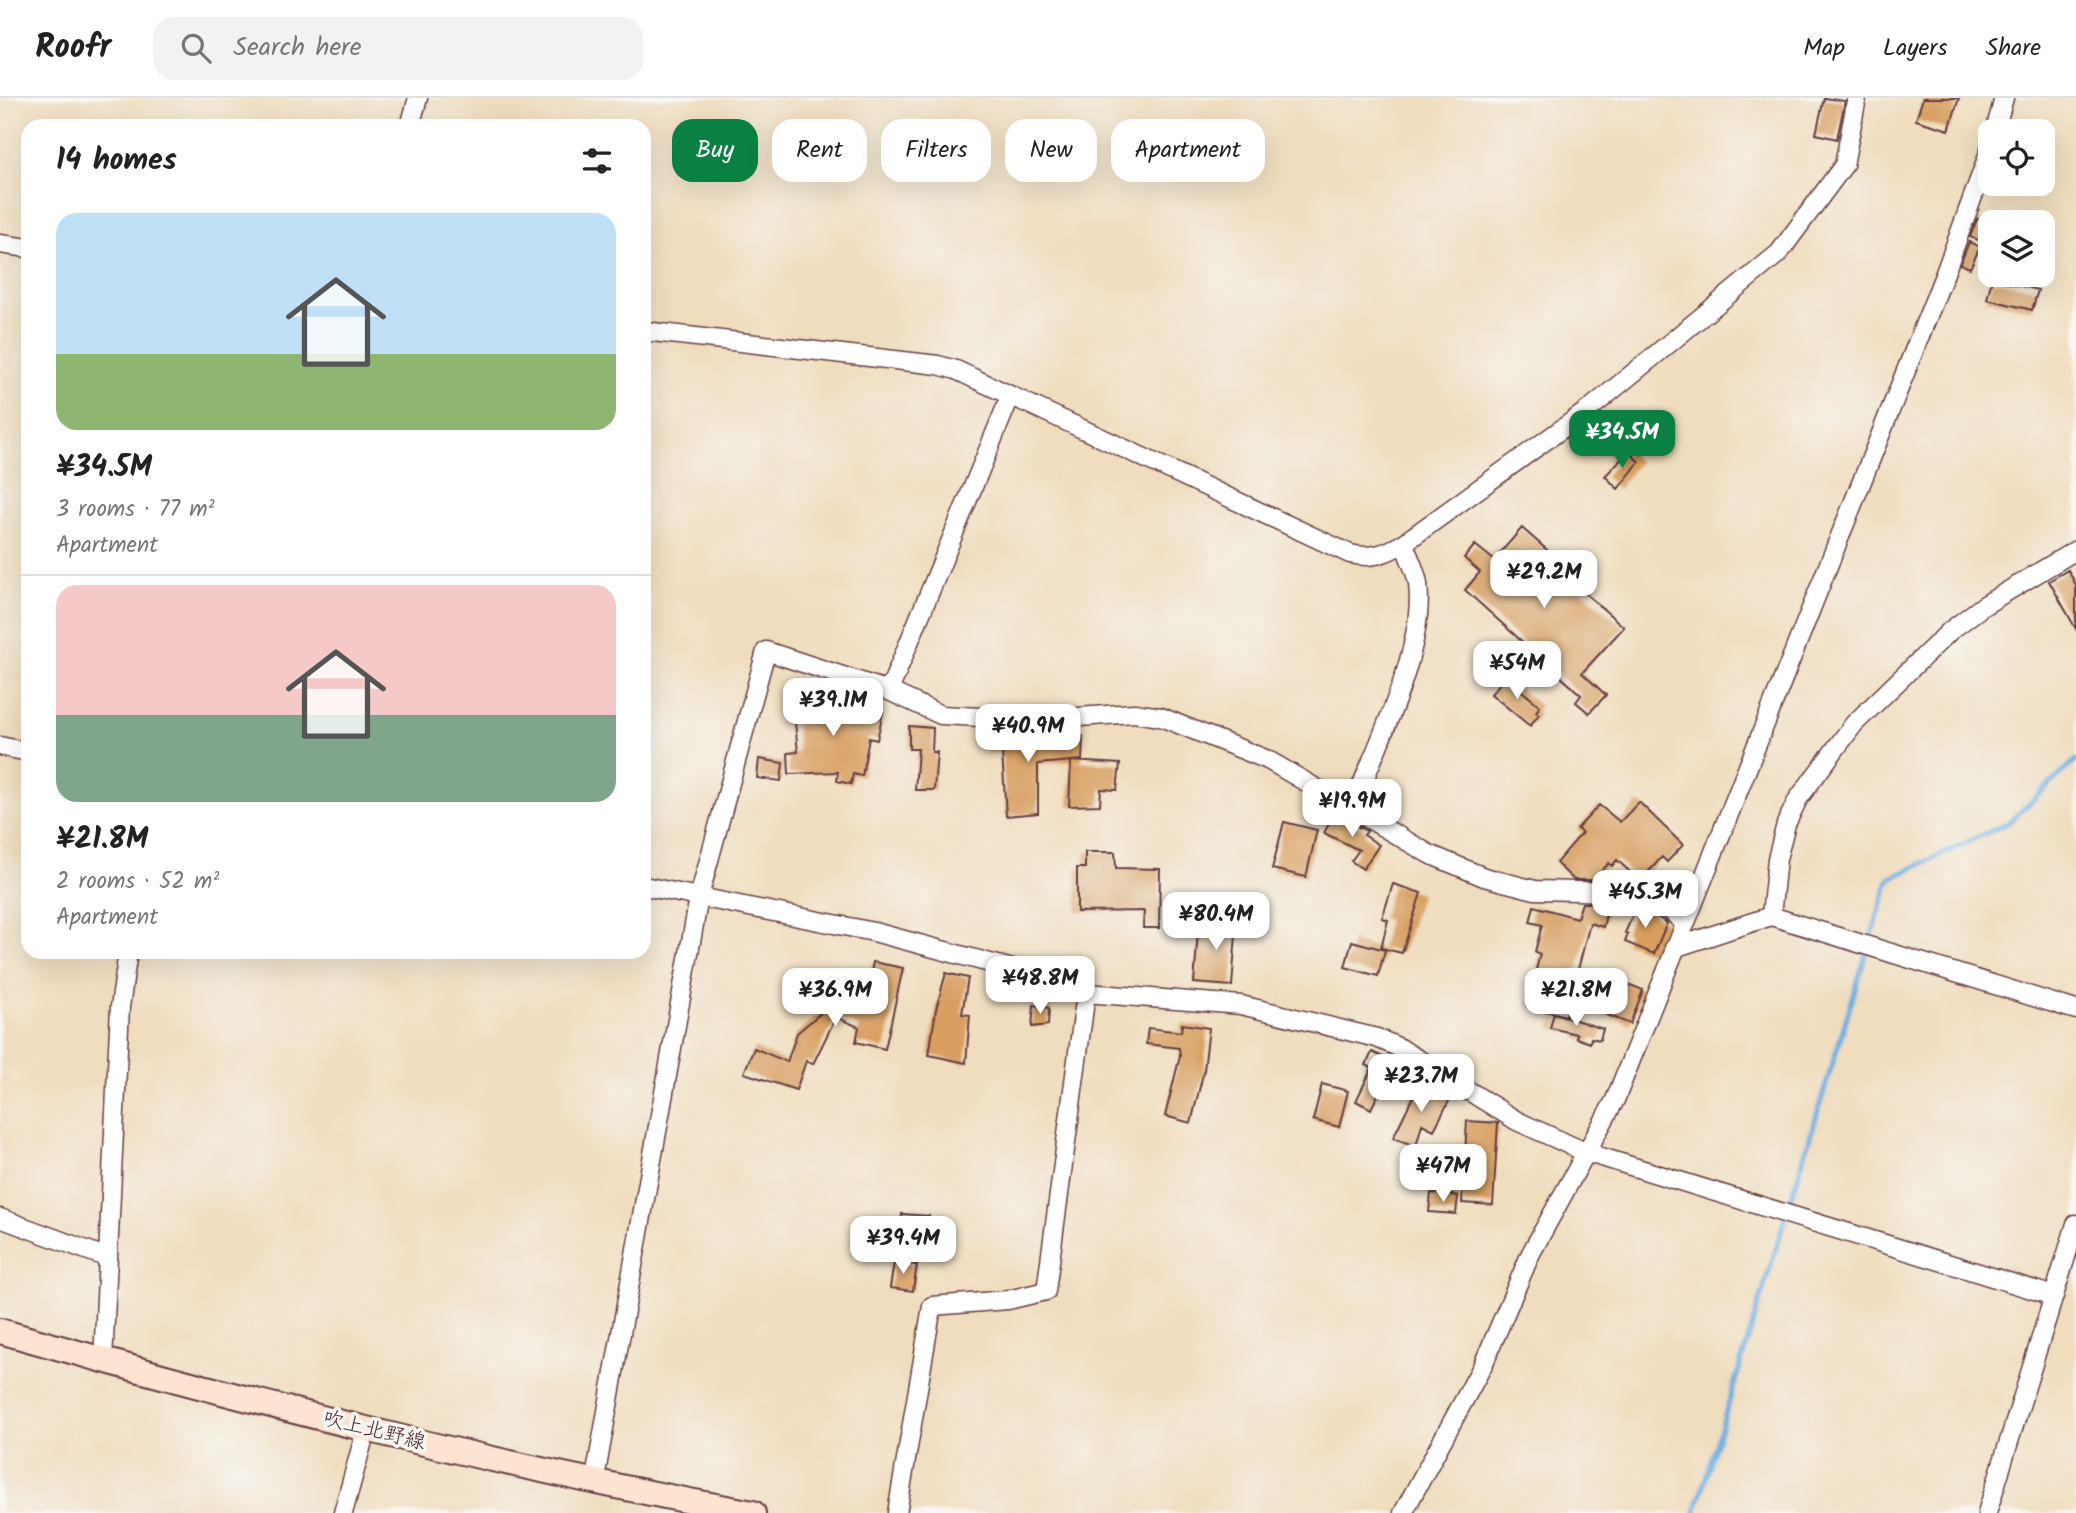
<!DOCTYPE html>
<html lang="en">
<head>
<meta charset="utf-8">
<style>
	:root { --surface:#fff; --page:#f2f2f2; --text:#222; --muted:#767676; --line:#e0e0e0; --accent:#0b8043 }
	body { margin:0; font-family:Kalam,"Klee One",sans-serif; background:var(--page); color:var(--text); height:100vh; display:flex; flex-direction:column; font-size:26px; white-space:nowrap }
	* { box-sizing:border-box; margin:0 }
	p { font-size:23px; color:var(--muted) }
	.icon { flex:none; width:38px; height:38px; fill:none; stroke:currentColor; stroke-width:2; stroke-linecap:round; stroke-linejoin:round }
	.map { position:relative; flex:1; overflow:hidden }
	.panel { position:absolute; left:21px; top:21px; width:630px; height:840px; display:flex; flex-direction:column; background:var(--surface); border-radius:21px; box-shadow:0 7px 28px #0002 }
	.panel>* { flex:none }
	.banner { position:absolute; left:672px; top:21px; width:665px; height:63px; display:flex; gap:14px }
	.controls { position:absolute; left:1978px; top:21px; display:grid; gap:14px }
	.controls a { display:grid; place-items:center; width:77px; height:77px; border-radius:14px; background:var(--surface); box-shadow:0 7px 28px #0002; font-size:35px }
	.price { position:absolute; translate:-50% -60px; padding:0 16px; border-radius:14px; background:#fff; color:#222; font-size:23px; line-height:46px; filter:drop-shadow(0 2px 4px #0008) }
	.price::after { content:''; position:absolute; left:50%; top:42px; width:21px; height:16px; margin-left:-10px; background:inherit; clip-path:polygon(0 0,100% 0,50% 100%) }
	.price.active { background:var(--accent); color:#fff }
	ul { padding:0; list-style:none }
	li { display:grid; align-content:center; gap:14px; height:371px; padding:0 35px }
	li+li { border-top:2px solid var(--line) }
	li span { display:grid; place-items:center; height:217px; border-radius:21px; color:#555 }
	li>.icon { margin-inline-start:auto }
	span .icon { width:126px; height:126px; fill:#fffc; stroke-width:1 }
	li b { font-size:30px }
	h2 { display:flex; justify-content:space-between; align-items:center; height:84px; padding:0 35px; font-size:30px }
	.pill { padding:0 24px; border-radius:21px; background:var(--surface); box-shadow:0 7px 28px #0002; font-size:24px; line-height:63px }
	.pill.active { background:var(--accent); color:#fff }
	header { display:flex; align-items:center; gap:42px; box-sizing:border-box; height:98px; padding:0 35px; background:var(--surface); border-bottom:2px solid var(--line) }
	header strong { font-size:33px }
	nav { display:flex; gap:38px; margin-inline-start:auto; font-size:24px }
	.search { width:490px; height:63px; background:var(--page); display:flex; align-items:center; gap:18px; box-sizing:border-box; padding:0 24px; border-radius:21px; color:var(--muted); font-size:26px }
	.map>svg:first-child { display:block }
</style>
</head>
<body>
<header>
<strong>Roofr</strong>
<div class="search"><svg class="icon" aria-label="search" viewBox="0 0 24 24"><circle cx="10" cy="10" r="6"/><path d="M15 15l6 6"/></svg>Search here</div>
<nav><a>Map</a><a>Layers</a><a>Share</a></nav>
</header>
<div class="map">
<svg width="2076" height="1415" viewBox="0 0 2076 1415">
	<rect width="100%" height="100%" fill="#f6f6f2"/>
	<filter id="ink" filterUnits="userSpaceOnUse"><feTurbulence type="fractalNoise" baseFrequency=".0143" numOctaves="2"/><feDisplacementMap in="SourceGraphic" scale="14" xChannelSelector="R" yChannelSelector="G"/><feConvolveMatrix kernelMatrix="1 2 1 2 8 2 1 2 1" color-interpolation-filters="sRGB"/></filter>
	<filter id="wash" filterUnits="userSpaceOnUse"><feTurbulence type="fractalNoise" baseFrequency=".00686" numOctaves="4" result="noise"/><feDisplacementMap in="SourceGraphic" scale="28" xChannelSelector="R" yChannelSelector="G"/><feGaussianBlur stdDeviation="1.57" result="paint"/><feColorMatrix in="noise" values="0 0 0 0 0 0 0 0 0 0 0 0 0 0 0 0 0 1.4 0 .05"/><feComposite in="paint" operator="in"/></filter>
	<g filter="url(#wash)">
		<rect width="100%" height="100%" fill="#f0ddbe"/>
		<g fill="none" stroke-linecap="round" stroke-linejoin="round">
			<!-- stream -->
			<path stroke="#6faee2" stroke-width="5" d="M1695 1415 1889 781 2008 725 2076 662"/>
		</g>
		<g id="blocks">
			<!-- building -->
			<path fill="#d89f61" d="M1824 0 1845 3 1837 41 1816 36Z
				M1923 0H1959L1949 32 1916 22Z
				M1977 121 1990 125 1984 144 1970 139Z
				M1969 144 1980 149 1970 170 1960 166Z
				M1992 181 2038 192 2032 212 1987 201Z
				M1629 353 1639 364 1618 391 1605 378Z
				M1522 430 1562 465 1557 471 1624 529 1582 575 1606 597 1589 615 1576 604 1581 597 1465 492 1480 474 1464 460 1475 447 1494 462Z
				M2068 472 2076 487V531L2049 483Z
				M1505 579 1540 608 1536 614 1539 616 1530 628 1491 596Z
				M839 602 883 614 877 642 869 640 862 678 853 676 851 686 837 683 838 674 789 676 788 655 798 654 793 605H838Z
				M909 628 933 630 932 654H937L934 692H915L918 651H909Z
				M986 632 1027 633V641L1083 638 1082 662 1038 666V715L1006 718 1002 654H986Z
				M759 661 783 665 781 683 757 680Z
				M1071 663 1120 666 1117 692 1101 691 1100 707 1069 708Z
				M1639 704 1683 747 1667 764 1662 759 1640 783 1617 762 1612 768 1609 765 1593 782H1574L1556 765 1582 735 1577 731 1599 707 1620 724Z
				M1334 716 1367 733 1364 737 1379 747 1363 771 1351 763 1359 752 1324 735Z
				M1284 724 1317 732 1306 779 1272 771Z
				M1085 754H1115L1116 770 1160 771 1159 830H1143L1144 813 1077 814V770H1085Z
				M1393 786 1421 795 1402 855 1381 850 1388 822 1382 820Z
				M1582 805H1609L1603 829 1590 825 1566 918 1527 908 1540 856 1535 854 1542 827 1530 824 1534 808 1577 820Z
				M1641 808 1651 810 1654 817 1667 825 1654 856 1625 844 1628 836 1625 835 1635 812 1639 813Z
				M1199 820 1237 822 1232 888 1194 885Z
				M1352 843 1385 852 1378 878 1345 869Z
				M873 864 903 870 885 951 856 944 859 929 836 919 813 966 806 963 796 992 744 975 754 950 787 964 797 935 823 913 812 908 819 893 839 900 850 891 844 902 864 910Z
				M946 875 968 880 962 916 970 917 966 965 929 957 936 911Z
				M1618 882 1643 892 1630 926 1605 916Z
				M1034 907 1049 910 1048 927 1032 929Z
				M1554 915 1603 931 1600 942 1591 940 1590 945 1576 940 1577 936 1550 930Z
				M1182 926 1209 930 1204 972 1191 1025 1165 1018 1180 958 1179 950 1146 946 1148 930 1181 934Z
				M1372 954 1394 964 1371 1011 1356 1003 1372 970 1366 967Z
				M1322 986 1348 993 1339 1029 1313 1022Z
				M1419 986 1450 1001 1434 1032 1422 1026 1416 1048 1393 1040Z
				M1467 1023 1498 1025 1493 1107 1462 1105Z
				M1431 1095 1458 1098 1456 1116 1429 1114Z
				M902 1116 929 1118 927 1137 900 1135Z
				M894 1164 917 1167 913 1193 890 1190Z"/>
		</g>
	</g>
	<g filter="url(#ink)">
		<use href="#blocks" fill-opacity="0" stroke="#633c41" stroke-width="2"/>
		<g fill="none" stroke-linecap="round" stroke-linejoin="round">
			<defs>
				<path id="street" d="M410 28 418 0
					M1995 33 2004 0
					M0 146 28 150
					M644 233 938 267 956 272 1350 456C1372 461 1385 456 1404 445L1592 309 1779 155 1844 67 1857 0
					M889 593 1010 299
					M0 648 28 654
					M1352 711C1376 649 1426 551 1418 486 1416 472 1408 458 1404 445
					M644 788 874 834 1061 884 1086 895 1241 907 1377 940 1400 950 1517 1023 1585 1054 2054 1198
					M1771 818 1777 761 1786 726 1798 701 1854 626 1950 533 1983 508 2076 452
					M1674 850 1771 818 2076 912
					M0 1120 108 1160
					M103 1263 120 909 128 854
					M594 1386 699 799 766 553 889 593 941 617 1038 622 1134 615 1161 619 1268 662 1429 756 1484 779 1535 792 1617 794 1656 799 1684 825
					M343 1415 366 1332
					M897 1415 932 1208 1008 1202 1046 1193 1086 895
					M1403 1415 1483 1267 1531 1155 1615 1002 1945 175 1990 52
					M1987 1415 2076 1126"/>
				<path id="secondary" d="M0 1233C249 1304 498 1368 753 1415"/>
			</defs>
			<!-- street casing -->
			<use href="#street" stroke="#633c41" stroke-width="21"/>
			<!-- secondary casing -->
			<use href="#secondary" stroke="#633c41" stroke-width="28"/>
			<!-- street -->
			<use href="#street" stroke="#fff" stroke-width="18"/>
			<!-- secondary -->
			<use href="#secondary" stroke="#fde3d1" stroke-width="24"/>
		</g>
	</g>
	<g text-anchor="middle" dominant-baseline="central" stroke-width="7" stroke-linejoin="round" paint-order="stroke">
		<!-- street labels -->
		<g font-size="21" fill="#4a1f2b" stroke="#f6f6f2">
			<text transform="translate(374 1333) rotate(14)">吹上北野線</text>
		</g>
	</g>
</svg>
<div class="controls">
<a><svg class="icon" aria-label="locate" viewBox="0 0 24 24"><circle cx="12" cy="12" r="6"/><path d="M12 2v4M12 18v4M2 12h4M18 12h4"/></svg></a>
<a><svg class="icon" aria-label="layers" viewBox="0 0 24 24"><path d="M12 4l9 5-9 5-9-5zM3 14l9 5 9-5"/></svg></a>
</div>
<b class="price active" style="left:1622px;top:372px">¥34.5M</b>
<b class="price" style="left:1544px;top:512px">¥29.2M</b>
<b class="price" style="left:1517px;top:603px">¥54M</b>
<b class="price" style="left:833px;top:640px">¥39.1M</b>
<b class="price" style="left:1028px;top:666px">¥40.9M</b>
<b class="price" style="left:1352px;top:741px">¥19.9M</b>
<b class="price" style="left:1645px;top:832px">¥45.3M</b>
<b class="price" style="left:1216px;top:854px">¥80.4M</b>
<b class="price" style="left:1040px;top:918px">¥48.8M</b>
<b class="price" style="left:835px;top:930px">¥36.9M</b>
<b class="price" style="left:1576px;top:930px">¥21.8M</b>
<b class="price" style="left:1421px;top:1016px">¥23.7M</b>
<b class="price" style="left:1443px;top:1106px">¥47M</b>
<b class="price" style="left:903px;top:1178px">¥39.4M</b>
<div class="banner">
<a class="pill active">Buy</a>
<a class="pill">Rent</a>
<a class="pill">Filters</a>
<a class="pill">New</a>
<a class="pill">Apartment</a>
</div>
<section class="panel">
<h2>14 homes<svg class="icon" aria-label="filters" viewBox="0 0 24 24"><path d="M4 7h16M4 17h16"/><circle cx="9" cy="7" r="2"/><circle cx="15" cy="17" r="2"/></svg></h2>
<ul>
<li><span style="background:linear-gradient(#bfe0f5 65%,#8fb573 0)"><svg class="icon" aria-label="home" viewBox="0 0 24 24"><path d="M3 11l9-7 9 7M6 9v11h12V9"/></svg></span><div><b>¥34.5M</b><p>3 rooms · 77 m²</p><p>Apartment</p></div></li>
<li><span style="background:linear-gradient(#f6c9c9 60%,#7fa58c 0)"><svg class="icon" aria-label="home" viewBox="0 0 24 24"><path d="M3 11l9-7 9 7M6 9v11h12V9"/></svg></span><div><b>¥21.8M</b><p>2 rooms · 52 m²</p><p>Apartment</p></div></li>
</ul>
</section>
</div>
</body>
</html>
